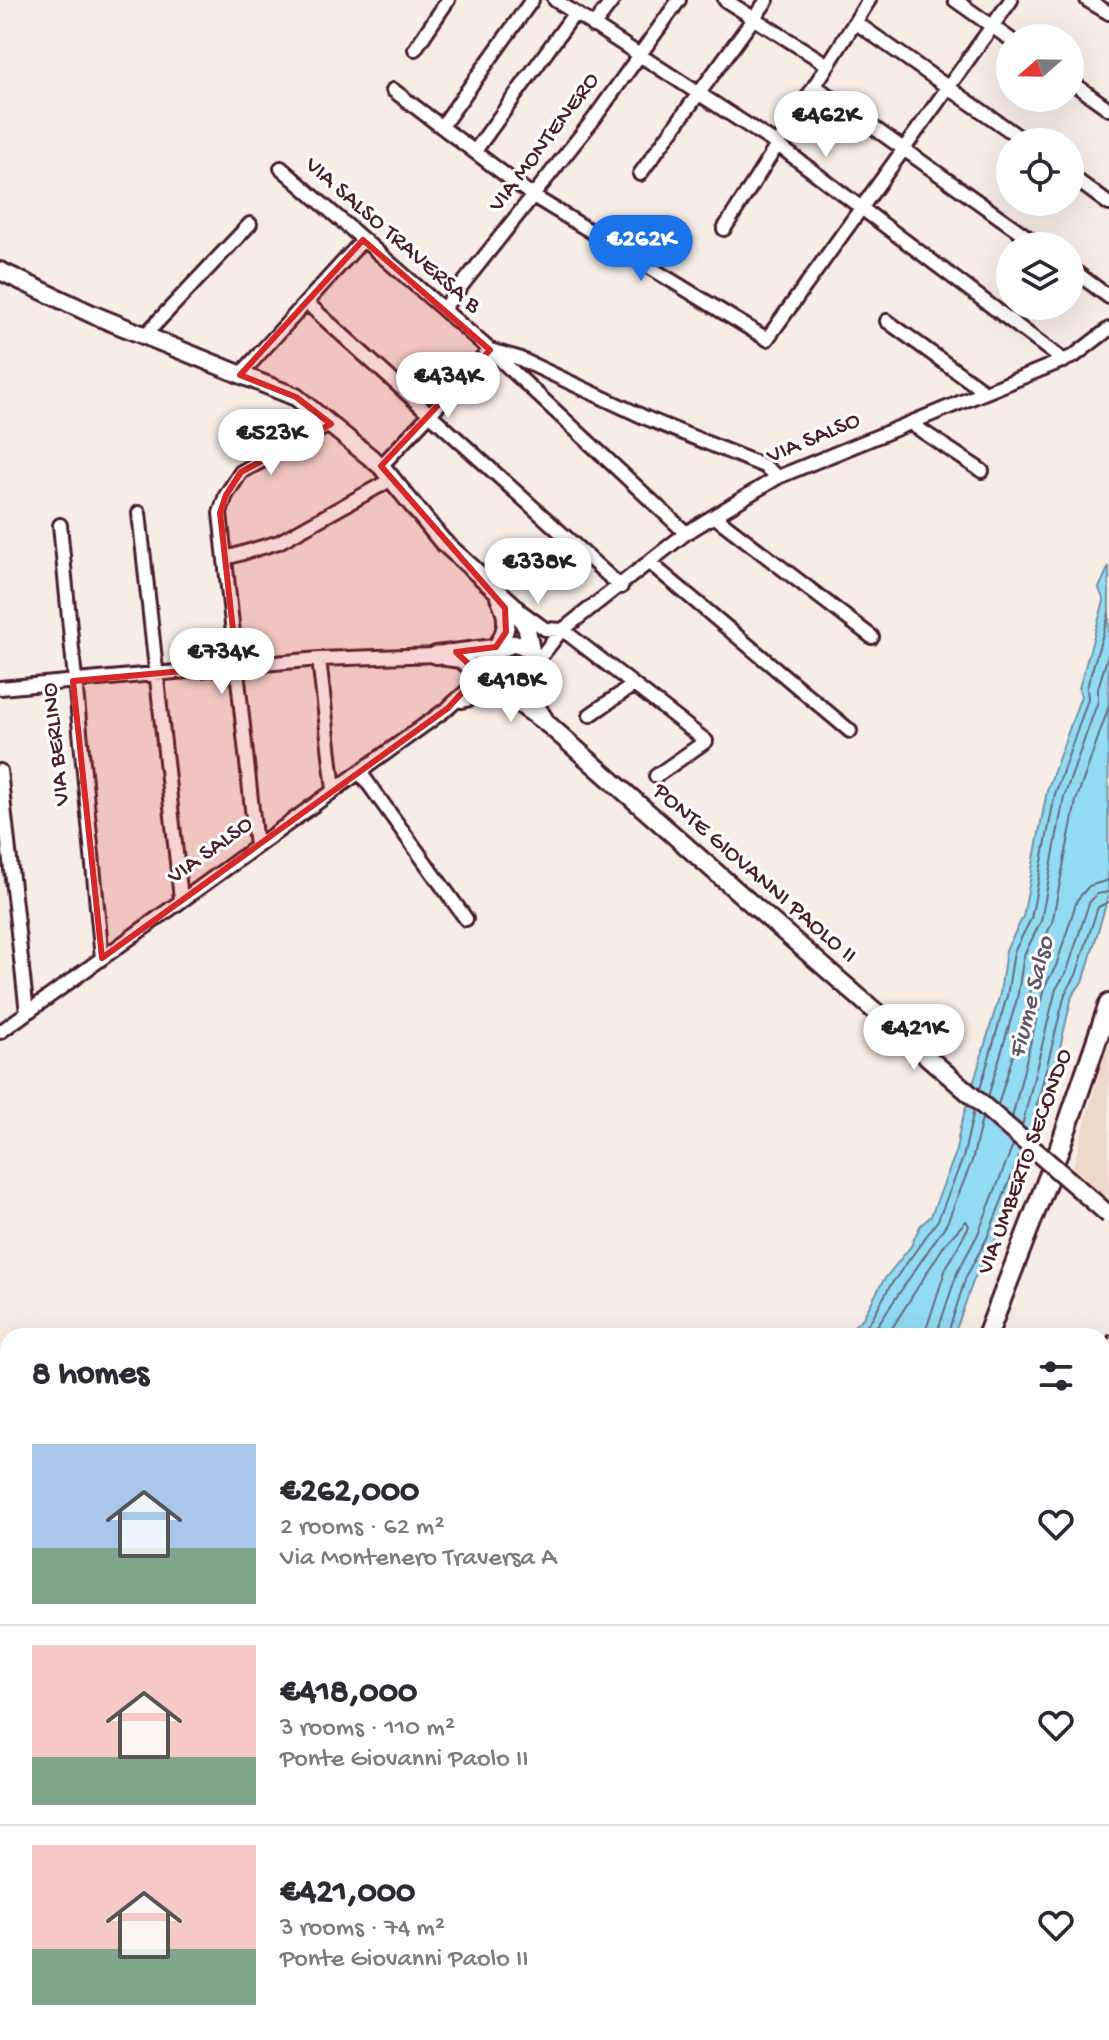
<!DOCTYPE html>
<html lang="en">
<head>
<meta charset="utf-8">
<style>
	:root { --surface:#fff; --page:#f7f7f7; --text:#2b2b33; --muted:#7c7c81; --line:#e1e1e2; --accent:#1a73e8 }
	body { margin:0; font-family:"Gochi Hand",sans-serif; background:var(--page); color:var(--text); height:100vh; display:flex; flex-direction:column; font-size:30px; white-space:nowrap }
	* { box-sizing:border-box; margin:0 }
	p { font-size:26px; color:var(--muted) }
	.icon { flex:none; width:44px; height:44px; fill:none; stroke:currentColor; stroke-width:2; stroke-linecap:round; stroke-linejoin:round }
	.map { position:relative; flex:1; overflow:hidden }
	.drawer { position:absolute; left:0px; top:1328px; width:1110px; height:712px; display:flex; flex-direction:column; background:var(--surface); border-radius:24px 24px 0 0; box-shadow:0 8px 32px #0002 }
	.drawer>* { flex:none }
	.needle { width:52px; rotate:250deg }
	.tools { position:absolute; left:996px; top:24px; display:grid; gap:16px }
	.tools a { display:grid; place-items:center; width:88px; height:88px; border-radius:50%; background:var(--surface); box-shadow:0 8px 32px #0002; font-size:40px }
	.price { position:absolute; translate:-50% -68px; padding:0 18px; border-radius:28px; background:#fff; color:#222; font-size:26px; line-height:52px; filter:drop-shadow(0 2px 4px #0008) }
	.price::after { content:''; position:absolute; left:50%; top:48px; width:24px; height:18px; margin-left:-12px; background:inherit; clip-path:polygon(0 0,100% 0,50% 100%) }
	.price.selected { background:var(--accent); color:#fff }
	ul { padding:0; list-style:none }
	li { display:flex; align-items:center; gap:24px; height:200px; padding:0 32px }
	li+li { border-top:2px solid var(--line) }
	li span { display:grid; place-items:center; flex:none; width:224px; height:160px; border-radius:0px; color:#555 }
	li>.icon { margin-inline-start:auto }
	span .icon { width:96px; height:96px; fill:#fffc; stroke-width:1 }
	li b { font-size:34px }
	h2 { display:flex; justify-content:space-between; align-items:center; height:96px; padding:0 32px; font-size:34px }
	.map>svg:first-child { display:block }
</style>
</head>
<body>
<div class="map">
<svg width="1109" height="2040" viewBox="0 0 1109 2040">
	<rect width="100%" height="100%" fill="#f7ede7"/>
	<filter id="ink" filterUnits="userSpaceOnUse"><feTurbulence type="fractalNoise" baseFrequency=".0125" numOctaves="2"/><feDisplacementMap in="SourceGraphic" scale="16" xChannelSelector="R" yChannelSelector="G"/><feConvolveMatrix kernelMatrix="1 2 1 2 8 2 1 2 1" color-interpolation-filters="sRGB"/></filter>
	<g filter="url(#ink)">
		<!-- built -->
		<path fill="#edd8ca" d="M1109 1037V1202L1072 1170Z"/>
		<!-- green -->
		<path fill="#aee8ad" stroke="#7c846c" stroke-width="2" d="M513 655 521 657 523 666 514 675 498 676V664Z
			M1102 1533 1109 1535V1604L1102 1634Z
			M621 2032H671L666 2040H616Z"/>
		<!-- water -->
		<path fill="#91dbf3" stroke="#7590a3" stroke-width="2" d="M1109 566 1108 897 1084 979 1072 996 1041 1129 1021 1170 995 1241 974 1279 954 1335 843 1336 863 1318 883 1281 911 1246 920 1226 931 1216 955 1155 960 1128 1000 994 1006 950 1023 917 1047 791 1081 696 1079 688 1104 601 1099 588Z
			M8 1627V1697H0V1629Z"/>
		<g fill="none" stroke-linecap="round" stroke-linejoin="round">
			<!-- shore -->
			<path stroke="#666a7b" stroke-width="2" d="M980 1089 1007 996 1014 952 1031 919 1055 794 1088 699 1087 687 1109 614
				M988 1097 1017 999 1024 955 1041 921 1064 797 1098 701V688L1109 652
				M998 1105 1029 1002 1035 959 1052 923 1076 801 1109 706
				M1012 1118 1044 988 1056 966 1077 900 1089 886 1109 880
				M1022 1126 1056 989 1067 971 1089 903 1097 894 1109 892
				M1030 1133 1065 994 1076 975 1098 907 1109 902
				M855 1336 870 1322 890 1286 938 1220 963 1158 974 1110
				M870 1336 947 1223 972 1161 982 1118
				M887 1336 945 1244 966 1221 969 1226 946 1268 924 1336
				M936 1336 957 1273 978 1234 1013 1145
				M947 1336 966 1277 987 1238 1021 1152"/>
			<defs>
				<path id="minor" d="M555 0 778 145 1064 361
					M725 0 828 65
					M955 0 1010 39
					M1087 0 1109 13
					M855 22 1026 142
					M593 26 613 0
					M415 49 448 0
					M1070 81 1109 109
					M815 86 1040 246
					M393 90 533 196 767 339 1011 0
					M442 126 532 0
					M475 151 574 14
					M281 168 490 350 686 533
					M640 174 767 0
					M1070 175 1109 204
					M724 229 869 0
					M1070 268 1109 297
					M307 303 621 587
					M443 309 593 120 679 0
					M887 321 985 392
					M144 336 250 224
					M240 375 363 240
					M910 423 982 471
					M381 466 490 350 518 358 646 418 764 466 778 477
					M139 513 181 899
					M714 516 872 637
					M60 525 102 958
					M226 558 279 542 390 480
					M650 563 850 731
					M519 610 545 629 563 630 706 741 656 776
					M319 659 334 790
					M535 664 560 632 686 533 778 477 1074 356 1109 329
					M0 688 319 659 436 655
					M462 701 506 690
					M590 715 632 686
					M0 771 27 1013
					M360 772 466 919
					M256 846 220 513 226 495 241 472 331 424
					M0 1032 448 708 467 691 483 667
					M1109 1646V1650
					M1102 1784 1109 1788
					M1102 1831 1109 1823
					M1102 1887 1109 1879
					M1102 1929 1109 1935
					M393 2032 406 2040
					M1041 2032 1052 2040
					M530 2040 535 2032
					M924 2040 930 2032
					M985 2040 992 2032"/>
				<path id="tertiary" d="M0 271 94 315 296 397 381 466 442 541 515 607 527 629 531 651
					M512 644H520L531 651 534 670 512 689 495 686 485 678 484 665 495 651Z
					M493 652C507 633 511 620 499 597
					M436 655 502 647
					M446 657 461 659 488 682
					M534 670 536 706 546 722
					M495 686 550 726 745 898"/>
				<path id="secondary" d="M987 1336 1059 1150 1109 1004
					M0 1819 8 1816"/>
			</defs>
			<!-- minor casing -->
			<use href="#minor" stroke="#4a1f2b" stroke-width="18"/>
			<!-- tertiary casing -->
			<use href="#tertiary" stroke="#4a1f2b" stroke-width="22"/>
			<!-- secondary casing -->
			<use href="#secondary" stroke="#4a1f2b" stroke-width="24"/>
			<!-- minor -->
			<use href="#minor" stroke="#fff" stroke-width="12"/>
			<!-- tertiary -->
			<use href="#tertiary" stroke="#fff" stroke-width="16"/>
			<!-- secondary -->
			<use href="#secondary" stroke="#fff" stroke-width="18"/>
			<!-- rail -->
			<path stroke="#4a1f2b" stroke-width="4" d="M1102 1348 1109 1336
				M689 2040 694 2032"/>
			<defs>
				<path id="tertiary-bridge" d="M745 898 1109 1215"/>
			</defs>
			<!-- tertiary-bridge casing -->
			<use href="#tertiary-bridge" stroke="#4a1f2b" stroke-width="22" stroke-linecap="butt"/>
			<!-- tertiary-bridge -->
			<use href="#tertiary-bridge" stroke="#fff" stroke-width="16"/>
		</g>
	</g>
	<!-- marked area -->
	<path fill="#d62828" fill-opacity="0.2" stroke="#d62828" stroke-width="6" stroke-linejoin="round" d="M363 240 490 350 381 466 505 608 506 632 496 647 456 652 479 674 448 708 102 958 73 681 237 666 220 513 226 495 241 472 331 424 296 397 240 375Z"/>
	<g text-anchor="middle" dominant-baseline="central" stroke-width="6" stroke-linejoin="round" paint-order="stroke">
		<!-- street labels -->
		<g font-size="24" fill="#4a1f2b" stroke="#fff">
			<text transform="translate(545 143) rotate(-53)">VIA MONTENERO</text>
			<text transform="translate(392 236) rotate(41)">VIA SALSO TRAVERSA B</text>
			<text transform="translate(814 439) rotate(-23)">VIA SALSO</text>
			<text transform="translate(57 744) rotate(-96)">VIA BERLINO</text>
			<text transform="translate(211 851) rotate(-36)">VIA SALSO</text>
			<text transform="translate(754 874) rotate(41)">PONTE GIOVANNI PAOLO II</text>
			<text transform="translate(1026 1162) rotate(-70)">VIA UMBERTO SECONDO</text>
		</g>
		<!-- water labels -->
		<g font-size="26" font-style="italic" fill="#5f5767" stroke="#fff">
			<text transform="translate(1033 998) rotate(-76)">Fiume Salso</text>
		</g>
	</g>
</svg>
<div class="tools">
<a><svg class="needle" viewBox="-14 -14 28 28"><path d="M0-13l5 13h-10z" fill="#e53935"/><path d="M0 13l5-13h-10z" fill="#7c7c81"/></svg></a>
<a><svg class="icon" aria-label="locate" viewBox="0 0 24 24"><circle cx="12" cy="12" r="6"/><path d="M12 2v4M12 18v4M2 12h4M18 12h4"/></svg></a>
<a><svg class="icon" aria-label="layers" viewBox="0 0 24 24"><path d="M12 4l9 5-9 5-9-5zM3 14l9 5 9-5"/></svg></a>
</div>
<b class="price" style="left:826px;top:159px">€462K</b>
<b class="price selected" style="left:641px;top:283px">€262K</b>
<b class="price" style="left:448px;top:420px">€434K</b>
<b class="price" style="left:271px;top:477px">€523K</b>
<b class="price" style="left:538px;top:606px">€338K</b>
<b class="price" style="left:222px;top:696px">€734K</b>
<b class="price" style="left:511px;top:724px">€418K</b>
<b class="price" style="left:914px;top:1072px">€421K</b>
<section class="drawer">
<h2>8 homes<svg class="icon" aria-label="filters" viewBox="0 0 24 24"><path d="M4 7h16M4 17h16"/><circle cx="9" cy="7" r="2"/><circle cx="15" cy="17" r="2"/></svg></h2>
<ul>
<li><span style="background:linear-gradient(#a9c7e8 65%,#7fa58c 0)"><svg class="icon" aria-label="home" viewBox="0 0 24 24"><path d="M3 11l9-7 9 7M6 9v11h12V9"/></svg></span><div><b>€262,000</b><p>2 rooms · 62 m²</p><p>Via Montenero Traversa A</p></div><svg class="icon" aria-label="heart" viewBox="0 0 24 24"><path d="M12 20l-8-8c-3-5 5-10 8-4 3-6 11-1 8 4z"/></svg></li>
<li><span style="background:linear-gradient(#f6c9c9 70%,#7fa58c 0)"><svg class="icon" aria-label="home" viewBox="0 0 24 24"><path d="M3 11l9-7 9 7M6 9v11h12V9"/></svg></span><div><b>€418,000</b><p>3 rooms · 110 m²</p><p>Ponte Giovanni Paolo II</p></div><svg class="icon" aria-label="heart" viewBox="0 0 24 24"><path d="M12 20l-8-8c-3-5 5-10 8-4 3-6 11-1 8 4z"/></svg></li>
<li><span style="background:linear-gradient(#f6c9c9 65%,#7fa58c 0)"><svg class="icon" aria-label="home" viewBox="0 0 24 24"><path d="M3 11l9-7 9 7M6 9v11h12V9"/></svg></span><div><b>€421,000</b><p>3 rooms · 74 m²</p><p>Ponte Giovanni Paolo II</p></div><svg class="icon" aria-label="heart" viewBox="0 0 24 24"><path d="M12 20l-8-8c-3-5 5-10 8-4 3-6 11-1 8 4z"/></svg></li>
</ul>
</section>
</div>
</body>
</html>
